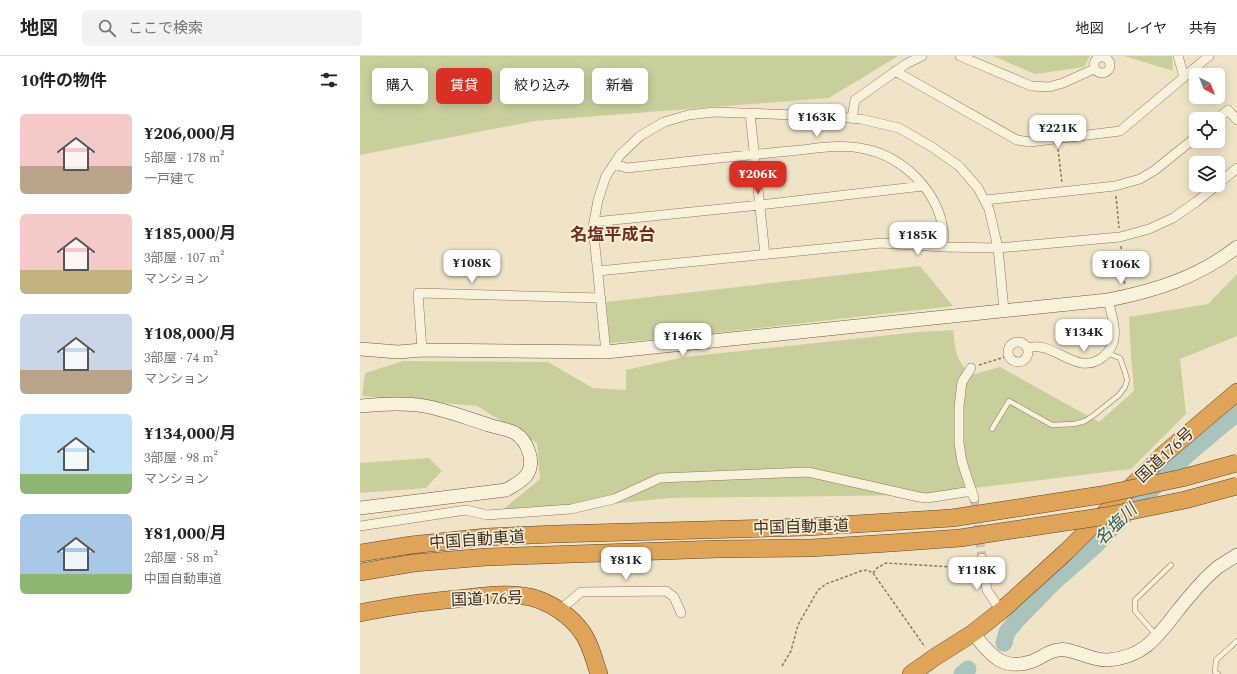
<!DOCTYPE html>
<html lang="ja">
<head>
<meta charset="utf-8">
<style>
	:root { --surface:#fff; --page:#f2f2f2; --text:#222; --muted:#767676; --line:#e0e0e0; --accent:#d93025 }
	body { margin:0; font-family:Spectral,"Noto Sans JP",serif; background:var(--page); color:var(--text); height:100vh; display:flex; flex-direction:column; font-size:15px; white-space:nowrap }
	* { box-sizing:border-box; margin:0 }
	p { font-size:13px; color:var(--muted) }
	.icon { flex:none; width:22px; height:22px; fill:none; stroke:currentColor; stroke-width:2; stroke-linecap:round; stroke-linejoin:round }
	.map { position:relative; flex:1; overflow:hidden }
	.side { display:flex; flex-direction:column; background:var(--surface); width:360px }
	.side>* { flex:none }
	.banner { position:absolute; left:12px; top:12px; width:380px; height:36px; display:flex; gap:8px }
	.needle { width:26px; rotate:138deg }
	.tools { position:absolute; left:829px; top:12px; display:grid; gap:8px }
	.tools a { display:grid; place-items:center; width:36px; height:36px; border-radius:6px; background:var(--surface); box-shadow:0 2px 10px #0003; font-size:20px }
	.price { position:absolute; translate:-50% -34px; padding:0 9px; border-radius:8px; background:#fff; color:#222; font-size:13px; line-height:26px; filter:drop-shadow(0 1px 2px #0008) }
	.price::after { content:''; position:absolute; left:50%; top:24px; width:12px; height:9px; margin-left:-6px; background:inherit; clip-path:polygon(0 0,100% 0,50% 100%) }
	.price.selected { background:var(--accent); color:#fff }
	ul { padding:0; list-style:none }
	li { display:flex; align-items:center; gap:12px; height:100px; padding:0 20px }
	li span { display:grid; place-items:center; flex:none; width:112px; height:80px; border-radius:6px; color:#555 }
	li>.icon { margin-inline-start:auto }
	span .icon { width:48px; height:48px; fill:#fffc; stroke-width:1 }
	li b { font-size:17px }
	h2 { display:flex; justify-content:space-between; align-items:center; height:48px; padding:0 20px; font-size:17px }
	.pill { padding:0 14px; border-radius:6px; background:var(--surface); box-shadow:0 2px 10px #0003; font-size:14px; line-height:36px }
	.pill.selected { background:var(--accent); color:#fff }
	header { display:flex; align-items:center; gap:24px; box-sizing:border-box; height:56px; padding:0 20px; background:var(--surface); border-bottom:1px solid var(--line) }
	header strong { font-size:19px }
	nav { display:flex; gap:22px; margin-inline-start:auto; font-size:14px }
	.search { width:280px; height:36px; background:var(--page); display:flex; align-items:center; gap:10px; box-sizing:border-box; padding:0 14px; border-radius:6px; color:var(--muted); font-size:15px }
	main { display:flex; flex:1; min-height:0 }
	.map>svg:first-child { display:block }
</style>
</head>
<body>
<header>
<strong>地図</strong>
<div class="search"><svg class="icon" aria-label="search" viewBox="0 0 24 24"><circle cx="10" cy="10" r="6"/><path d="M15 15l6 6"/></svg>ここで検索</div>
<nav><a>地図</a><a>レイヤ</a><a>共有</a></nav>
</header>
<main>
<section class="side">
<h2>10件の物件<svg class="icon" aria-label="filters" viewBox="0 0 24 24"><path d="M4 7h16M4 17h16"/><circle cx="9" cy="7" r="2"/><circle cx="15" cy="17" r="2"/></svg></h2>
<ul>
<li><span style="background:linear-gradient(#f6c9c9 65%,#b9a48a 0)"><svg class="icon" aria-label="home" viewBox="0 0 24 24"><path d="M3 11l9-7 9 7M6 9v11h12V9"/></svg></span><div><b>¥206,000/月</b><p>5部屋 · 178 m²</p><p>一戸建て</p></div></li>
<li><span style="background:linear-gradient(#f6c9c9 70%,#c2b280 0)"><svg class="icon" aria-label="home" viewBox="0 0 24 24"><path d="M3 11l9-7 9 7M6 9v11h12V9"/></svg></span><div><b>¥185,000/月</b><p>3部屋 · 107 m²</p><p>マンション</p></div></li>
<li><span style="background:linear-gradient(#c9d6e8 70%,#b9a48a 0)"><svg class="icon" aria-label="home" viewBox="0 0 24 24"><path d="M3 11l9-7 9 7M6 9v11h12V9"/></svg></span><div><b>¥108,000/月</b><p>3部屋 · 74 m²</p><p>マンション</p></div></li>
<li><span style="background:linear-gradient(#bfe0f5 75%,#8fb573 0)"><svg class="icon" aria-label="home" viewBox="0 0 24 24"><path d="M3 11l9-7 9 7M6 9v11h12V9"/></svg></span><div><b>¥134,000/月</b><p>3部屋 · 98 m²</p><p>マンション</p></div></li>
<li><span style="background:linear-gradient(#a9c7e8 75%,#8fb573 0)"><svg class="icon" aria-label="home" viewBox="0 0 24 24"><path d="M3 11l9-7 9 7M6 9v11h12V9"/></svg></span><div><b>¥81,000/月</b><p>2部屋 · 58 m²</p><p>中国自動車道</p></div></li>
</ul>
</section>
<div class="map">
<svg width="877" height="618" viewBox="0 0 877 618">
	<rect width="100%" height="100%" fill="#f0e4c8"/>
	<!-- green -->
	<path fill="#c9cf9b" d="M0 0H538L469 42 175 65 0 99Z
		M633 0H730L724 11 675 18Z
		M764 0H812L813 15Z
		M560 210 593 250 312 282 250 287 246 246Z
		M877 218V280L820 303 826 358 771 413 557 439 309 442 135 460 180 423 177 387 117 350 2 340 5 317 43 305 188 306 233 332 266 334V314L324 301 558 276 593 274C596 296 595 302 611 319L640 311 739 366 774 335 771 300 769 261 848 248Z
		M69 402 82 415 66 432 0 437V407Z"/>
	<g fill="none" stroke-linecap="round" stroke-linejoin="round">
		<!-- river -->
		<path stroke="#a9c4bc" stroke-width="17" d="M644 587 647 576 657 564 691 529 735 490 745 479 828 398 877 357
			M602 618 608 613"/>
		<!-- street-tunnel -->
		<path stroke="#ccc0a6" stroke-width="9" stroke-dasharray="9 4.5" stroke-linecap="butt" d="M614 442 622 502"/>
		<defs>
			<path id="lane" d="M632 373 649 345 692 369 714 368 725 365 734 359 759 339 765 331 767 324 765 316 760 302 747 297
				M796 579 775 555V544L811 509
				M858 618 855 616 856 604 877 585"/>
			<path id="street" d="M600 0 671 30 689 31 703 27 734 13
				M818 0 824 21
				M734 9a8 8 0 1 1 16 0a8 8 0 1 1-16 0Z
				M535 15 657 84 670 86 760 75 849 0
				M390 57 405 199
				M492 62 495 44 546 8 562 0
				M857 63 868 54 877 64
				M254 108 267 112C321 106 376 100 430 95 454 93 481 87 505 93 543 101 577 134 583 173 584 179 583 185 583 191
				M858 128 877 112
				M625 144 755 130 780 123 795 114 836 81
				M234 166 400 149 563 130
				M238 215 521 187 583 191 638 192 760 181 789 173 813 162 836 146 857 129
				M648 296a10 10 0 1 1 20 0a10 10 0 1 1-20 0Z
				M667 292C694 283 716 322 743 301 762 285 753 265 748 244
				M62 294 58 237 241 242
				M246 296 233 171 238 144 246 120 260 99 280 80 304 66 328 59 354 56 464 60 501 63 539 72 572 91 599 110 618 132 629 153 638 192 644 254
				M611 312 602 326 599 351V387L602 406 614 442
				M0 470 106 454 127 459 211 453 254 443 300 422 448 416 559 441 567 442 612 435
				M622 502 627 534 641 555
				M200 554 221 536 306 535 314 541 321 557"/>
			<path id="secondary" d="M0 293 38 296 62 294 246 296 748 244C795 235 839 221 877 191
				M0 350C19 348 39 347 58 349 82 352 106 362 129 369 137 372 148 373 155 377 168 385 176 407 166 420 161 426 153 430 146 434L0 452
				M613 577C629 597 641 615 670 606 680 603 688 595 698 594 712 591 730 605 748 604 785 601 798 580 819 553 828 542 837 531 847 521L858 511 877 499"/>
			<path id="highway" d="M0 497 51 489 126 481 195 478 447 471 592 462 664 451
				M0 516 54 507 126 501 359 493 451 492 530 487 600 482 666 472
				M0 557C32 550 64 546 97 543 120 540 146 536 170 541 190 546 210 559 222 576 231 588 234 604 239 618
				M551 618 575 601 613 577 641 555 707 495 803 399 877 336"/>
		</defs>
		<!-- lane casing -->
		<use href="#lane" stroke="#8d765c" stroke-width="5.5"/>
		<!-- street casing -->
		<use href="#street" stroke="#8d765c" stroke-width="10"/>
		<!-- secondary casing -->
		<use href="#secondary" stroke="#6f573f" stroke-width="14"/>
		<!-- highway casing -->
		<use href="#highway" stroke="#5b4430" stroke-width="18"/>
		<!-- path -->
		<path stroke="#8d765c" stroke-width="1.5" stroke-dasharray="3 2" stroke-linecap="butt" d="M748 3 752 0
			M698 93 702 127
			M756 140 759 172
			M761 190 765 230
			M619 309 648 300
			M513 517 517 512 526 507 593 511 615 516
			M422 610 431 595 438 569 458 534 466 528 501 515 507 514 513 517 565 591"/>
		<!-- lane -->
		<use href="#lane" stroke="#faf1dc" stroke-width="4.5"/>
		<!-- street -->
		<use href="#street" stroke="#faf1dc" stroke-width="9"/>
		<!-- secondary -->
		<use href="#secondary" stroke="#faf1dc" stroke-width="13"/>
		<!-- highway -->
		<use href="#highway" stroke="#e0a458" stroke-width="17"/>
		<defs>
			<path id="highway-bridge" d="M664 451 741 439 822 422 877 407
				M666 472 746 460 825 444 877 430"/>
		</defs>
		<!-- highway-bridge casing -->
		<use href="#highway-bridge" stroke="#5b4430" stroke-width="18" stroke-linecap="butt"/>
		<!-- highway-bridge -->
		<use href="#highway-bridge" stroke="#e0a458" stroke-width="17"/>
	</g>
	<g text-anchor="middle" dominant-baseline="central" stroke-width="3.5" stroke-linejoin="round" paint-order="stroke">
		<!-- street labels -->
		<g font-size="16" fill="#3d2e20" stroke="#f7eed8">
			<text transform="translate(805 399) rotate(-43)">国道176号</text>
			<text transform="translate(441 471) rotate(-2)">中国自動車道</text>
			<text transform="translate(117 484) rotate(-4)">中国自動車道</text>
			<text transform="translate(127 543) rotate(-2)">国道176号</text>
		</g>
		<!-- neighbourhood labels -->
		<g font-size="17" font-weight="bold" fill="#6b2e1e" stroke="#f7eed8">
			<text x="253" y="179">名塩平成台</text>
		</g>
		<!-- water labels -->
		<g font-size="17" font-style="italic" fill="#2f5d5a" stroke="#f7eed8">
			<text transform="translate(756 469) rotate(-44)">名塩川</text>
		</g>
	</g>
</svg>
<div class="tools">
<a><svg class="needle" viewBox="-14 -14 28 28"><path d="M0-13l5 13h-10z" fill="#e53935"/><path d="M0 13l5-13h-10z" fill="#767676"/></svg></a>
<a><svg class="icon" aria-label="locate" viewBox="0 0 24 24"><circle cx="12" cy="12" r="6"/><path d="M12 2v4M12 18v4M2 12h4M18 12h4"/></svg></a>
<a><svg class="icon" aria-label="layers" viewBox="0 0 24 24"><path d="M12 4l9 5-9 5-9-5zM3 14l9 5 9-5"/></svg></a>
</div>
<b class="price" style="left:457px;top:82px">¥163K</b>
<b class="price" style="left:698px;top:93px">¥221K</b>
<b class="price selected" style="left:398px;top:139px">¥206K</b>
<b class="price" style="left:558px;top:200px">¥185K</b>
<b class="price" style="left:112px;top:228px">¥108K</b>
<b class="price" style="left:761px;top:229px">¥106K</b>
<b class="price" style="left:724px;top:297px">¥134K</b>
<b class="price" style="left:323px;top:301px">¥146K</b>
<b class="price" style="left:266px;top:525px">¥81K</b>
<b class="price" style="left:617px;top:535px">¥118K</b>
<div class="banner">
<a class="pill">購入</a>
<a class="pill selected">賃貸</a>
<a class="pill">絞り込み</a>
<a class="pill">新着</a>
</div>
</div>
</main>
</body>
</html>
